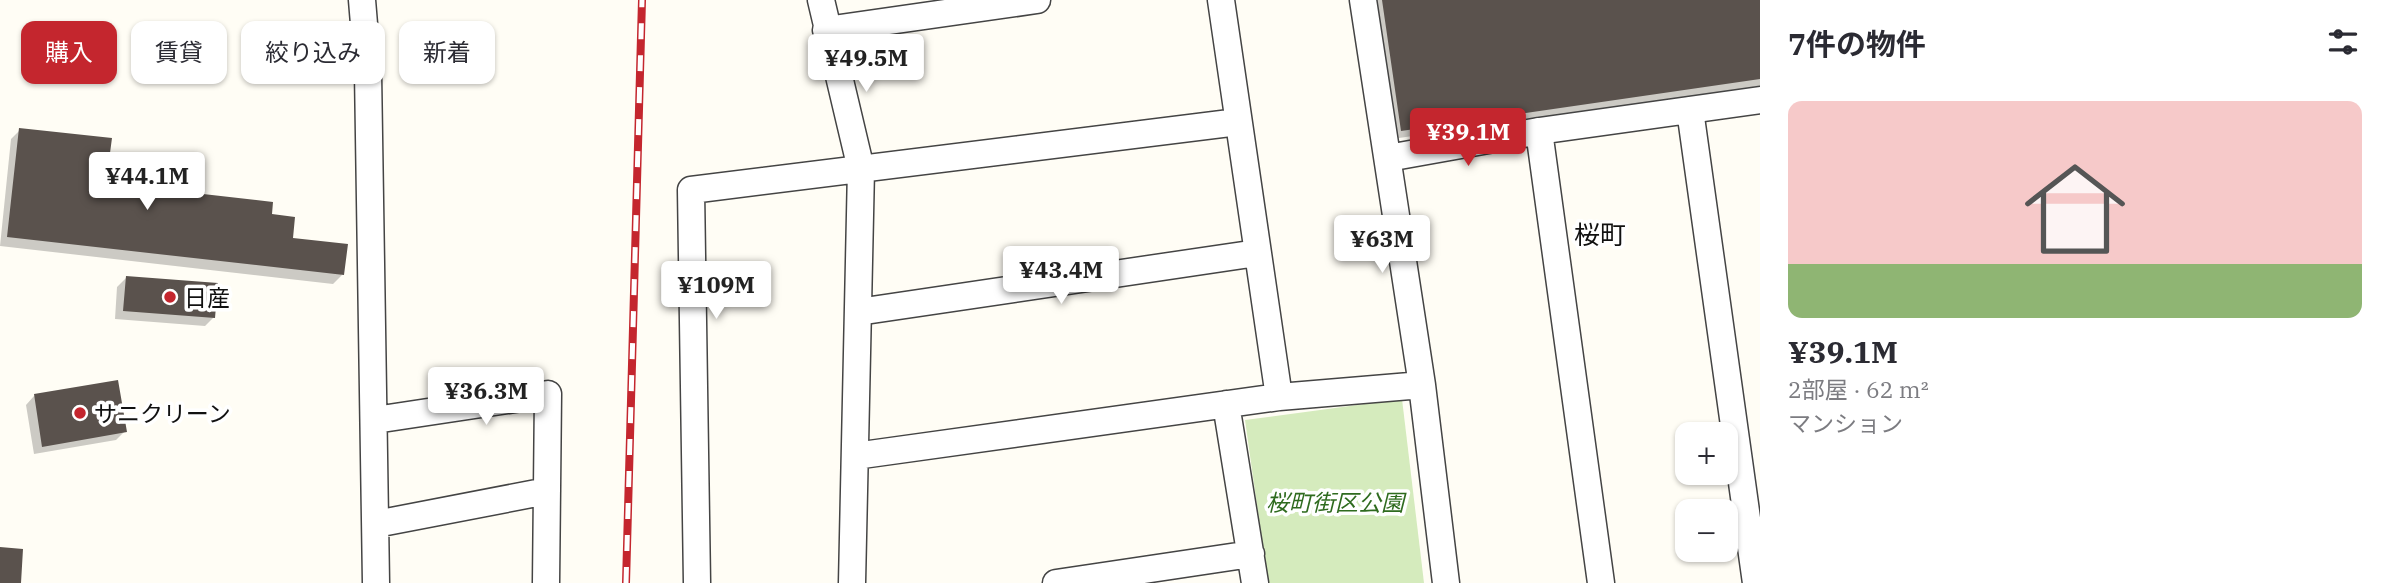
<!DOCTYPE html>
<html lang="ja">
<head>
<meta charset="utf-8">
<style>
	:root { --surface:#fff; --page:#f2f2f3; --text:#2b2b33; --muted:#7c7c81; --accent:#c4262e }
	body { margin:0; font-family:"IBM Plex Serif","Noto Sans JP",serif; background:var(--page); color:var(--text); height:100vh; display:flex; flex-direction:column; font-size:26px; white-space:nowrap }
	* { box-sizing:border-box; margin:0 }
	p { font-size:23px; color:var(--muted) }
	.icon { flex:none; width:38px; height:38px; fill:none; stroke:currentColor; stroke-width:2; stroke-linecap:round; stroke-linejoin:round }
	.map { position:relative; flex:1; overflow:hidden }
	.details { display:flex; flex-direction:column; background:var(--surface); width:630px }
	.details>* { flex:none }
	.top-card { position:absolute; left:21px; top:21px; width:665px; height:63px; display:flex; gap:14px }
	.tools { position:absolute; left:1675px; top:422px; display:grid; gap:14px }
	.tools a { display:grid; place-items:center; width:63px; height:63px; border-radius:14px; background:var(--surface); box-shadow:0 2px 5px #0004; font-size:35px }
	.price { position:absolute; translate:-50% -60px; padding:0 16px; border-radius:7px; background:#fff; color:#222; font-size:23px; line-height:46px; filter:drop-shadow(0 2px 4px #0008) }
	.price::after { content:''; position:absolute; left:50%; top:42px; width:21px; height:16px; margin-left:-10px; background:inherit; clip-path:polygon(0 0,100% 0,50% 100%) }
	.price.active { background:var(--accent); color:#fff }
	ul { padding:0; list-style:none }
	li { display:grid; align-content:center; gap:14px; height:371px; padding:0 28px }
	li span { display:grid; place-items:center; height:217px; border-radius:14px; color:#555 }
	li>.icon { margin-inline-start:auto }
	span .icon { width:126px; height:126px; fill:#fffc; stroke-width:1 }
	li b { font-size:30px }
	h2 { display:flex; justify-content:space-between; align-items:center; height:84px; padding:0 28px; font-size:30px }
	.pill { padding:0 24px; border-radius:14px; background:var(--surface); box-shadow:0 2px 5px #0004; font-size:24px; line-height:63px }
	.pill.active { background:var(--accent); color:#fff }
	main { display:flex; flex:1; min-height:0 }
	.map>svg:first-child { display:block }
</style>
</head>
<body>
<main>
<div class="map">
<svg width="1760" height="583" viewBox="0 0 1760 583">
	<rect width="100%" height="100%" fill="#fffdf5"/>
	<!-- green -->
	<path fill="#d5ebbd" d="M1402 399 1424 583H1268L1245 420Z"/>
	<!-- shadow -->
	<path fill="#0003" d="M1372 0H1760V86L1392 139Z
		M20 130 104 185 291 239 342 275 333 284 0 246 11 139Z
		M126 278 214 317 205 326 115 319 117 287Z
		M34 396 125 431 116 440 34 454 26 405Z"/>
	<!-- building -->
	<path fill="#5a524d" d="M1382 0H1760V79L1401 131Z
		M19 128 112 138 106 183 273 202 272 214 295 217 293 238 348 244 344 275 7 237Z
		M126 276 218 283 215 318 123 311Z
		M118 380 127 432 42 447 34 394Z
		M0 547 23 549 21 583H0Z"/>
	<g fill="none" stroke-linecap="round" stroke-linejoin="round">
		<defs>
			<path id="minor" d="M362 0 368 72 376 583
				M821 0 861 169 852 583
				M1221 0 1279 397
				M1363 0 1422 385 1446 583
				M826 30 1037 0
				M1690 110 1756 583
				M1539 131 1601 583
				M1388 158 1539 131 1760 100
				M858 312 1257 253
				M1226 404 1255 583
				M375 420 548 394 546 583
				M855 456 1279 397 1422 385
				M376 524 547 491
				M697 583 691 190 1238 122
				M1056 583 1251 554"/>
		</defs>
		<!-- minor casing -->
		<use href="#minor" stroke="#444" stroke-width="29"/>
		<!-- minor -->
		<use href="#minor" stroke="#fff" stroke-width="26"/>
		<defs>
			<path id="rail" d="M626 583 642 0"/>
		</defs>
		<!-- rail casing -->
		<use href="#rail" stroke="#c4262e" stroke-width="8"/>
		<!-- rail -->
		<use href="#rail" stroke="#fff" stroke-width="5" stroke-dasharray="16" stroke-linecap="butt"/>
	</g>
	<!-- markers -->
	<g fill="#c4262e" stroke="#fff" stroke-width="2.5">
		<circle cx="170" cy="297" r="7"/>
		<circle cx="80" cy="413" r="7"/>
	</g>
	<g text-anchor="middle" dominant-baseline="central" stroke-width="7" stroke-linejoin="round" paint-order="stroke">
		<!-- poi labels -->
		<g font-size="23" fill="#111" stroke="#fff" text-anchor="start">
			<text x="184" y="297">日産</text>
			<text x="94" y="413">サニクリーン</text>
		</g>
		<!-- park labels -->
		<g font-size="23" font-style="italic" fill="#2f6b1f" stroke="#fff">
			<text x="1335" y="502">桜町街区公園</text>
		</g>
		<!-- quarter labels -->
		<g font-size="26" fill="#111" stroke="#fff">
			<text x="1600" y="234">桜町</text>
		</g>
	</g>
</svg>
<div class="tools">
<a>+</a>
<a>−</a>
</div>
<b class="price" style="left:866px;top:94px">¥49.5M</b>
<b class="price active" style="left:1468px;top:168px">¥39.1M</b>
<b class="price" style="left:147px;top:212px">¥44.1M</b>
<b class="price" style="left:1382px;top:275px">¥63M</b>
<b class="price" style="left:1061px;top:306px">¥43.4M</b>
<b class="price" style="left:716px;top:321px">¥109M</b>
<b class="price" style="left:486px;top:427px">¥36.3M</b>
<div class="top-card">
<a class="pill active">購入</a>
<a class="pill">賃貸</a>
<a class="pill">絞り込み</a>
<a class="pill">新着</a>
</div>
</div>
<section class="details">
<h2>7件の物件<svg class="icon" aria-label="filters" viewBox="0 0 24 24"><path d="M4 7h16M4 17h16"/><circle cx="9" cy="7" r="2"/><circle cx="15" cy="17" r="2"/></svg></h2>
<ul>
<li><span style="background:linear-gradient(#f6c9c9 75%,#8fb573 0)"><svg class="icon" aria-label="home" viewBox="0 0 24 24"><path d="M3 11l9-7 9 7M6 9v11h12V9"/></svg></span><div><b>¥39.1M</b><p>2部屋 · 62 m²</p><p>マンション</p></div></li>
</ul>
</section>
</main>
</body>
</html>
